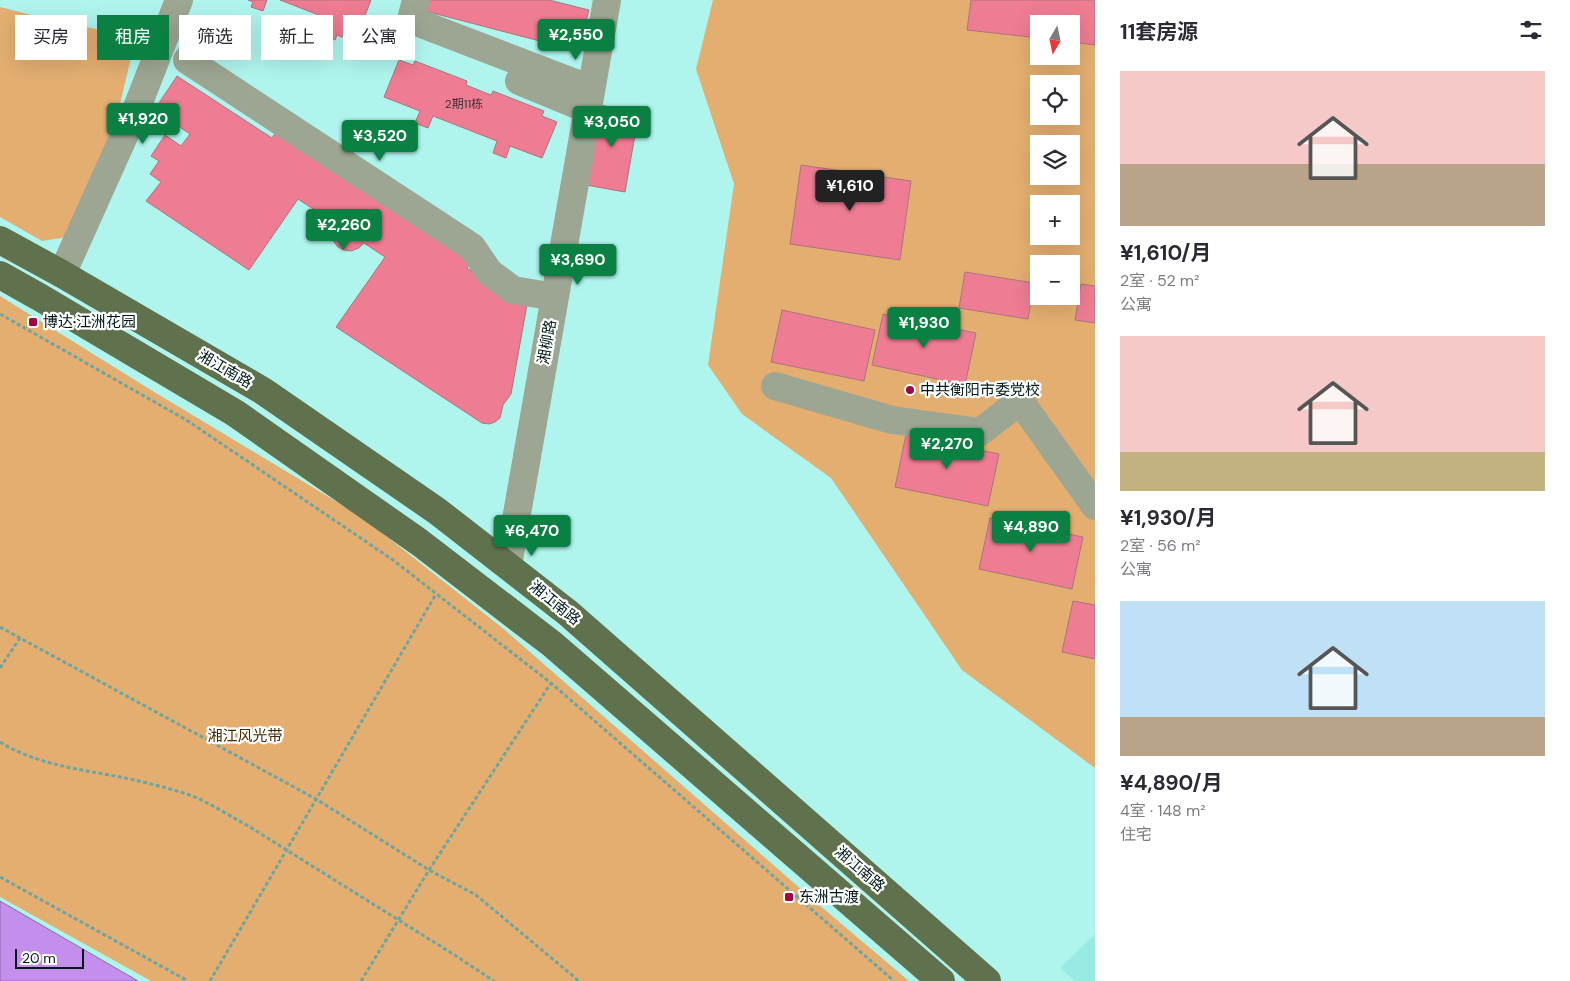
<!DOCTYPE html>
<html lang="zh">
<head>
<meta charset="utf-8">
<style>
	:root { --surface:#fff; --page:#f7f7f7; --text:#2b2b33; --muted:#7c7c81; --accent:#0b8043 }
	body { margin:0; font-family:"DM Sans","Noto Sans SC",sans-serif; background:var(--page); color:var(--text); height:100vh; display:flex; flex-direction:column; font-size:19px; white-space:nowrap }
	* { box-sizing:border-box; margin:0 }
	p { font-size:16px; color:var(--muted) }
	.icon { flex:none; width:28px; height:28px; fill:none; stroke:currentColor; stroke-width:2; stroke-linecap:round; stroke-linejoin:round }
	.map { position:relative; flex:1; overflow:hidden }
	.sheet { display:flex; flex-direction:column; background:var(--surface); width:475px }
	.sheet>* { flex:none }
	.hud { position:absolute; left:15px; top:15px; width:475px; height:45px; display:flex; gap:10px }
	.needle { width:32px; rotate:189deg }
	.tools { position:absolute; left:1030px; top:15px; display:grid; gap:10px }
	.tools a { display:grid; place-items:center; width:50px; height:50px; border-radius:0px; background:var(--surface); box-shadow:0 5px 20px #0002; font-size:25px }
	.scale { position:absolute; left:15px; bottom:12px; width:69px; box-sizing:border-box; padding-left:5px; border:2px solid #001a18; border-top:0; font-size:14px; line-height:18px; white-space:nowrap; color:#001a18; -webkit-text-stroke:4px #fff; paint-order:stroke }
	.price { position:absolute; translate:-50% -42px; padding:0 11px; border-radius:5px; background:var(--accent); color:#fff; font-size:16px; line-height:32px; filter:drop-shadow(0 1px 2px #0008) }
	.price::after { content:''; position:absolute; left:50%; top:30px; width:15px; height:11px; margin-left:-8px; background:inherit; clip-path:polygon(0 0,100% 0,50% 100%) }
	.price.on { background:#222; color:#fff }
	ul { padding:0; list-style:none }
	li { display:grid; align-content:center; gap:10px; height:265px; padding:0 25px }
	li span { display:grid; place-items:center; height:155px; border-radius:0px; color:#555 }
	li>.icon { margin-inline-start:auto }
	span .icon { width:90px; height:90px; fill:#fffc; stroke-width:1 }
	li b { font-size:21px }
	h2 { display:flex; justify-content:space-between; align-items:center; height:60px; padding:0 25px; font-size:21px }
	.chip { padding:0 18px; border-radius:0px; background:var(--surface); box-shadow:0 5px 20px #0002; font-size:18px; line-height:45px }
	.chip.on { background:var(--accent); color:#fff }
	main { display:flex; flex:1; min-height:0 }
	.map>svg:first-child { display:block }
</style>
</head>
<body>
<main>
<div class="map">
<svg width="1095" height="981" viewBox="0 0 1095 981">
	<rect width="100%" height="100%" fill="#aff5ee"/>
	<!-- built -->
	<path fill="#99eae3" d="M1095 934V981H1075L1060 968Z"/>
	<!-- green -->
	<path fill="#e3ae70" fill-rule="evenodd" d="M713 0H1095V768L962 670 831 478 742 414 708 365 734 184 696 69ZM1039 24H1071V56H1039ZM1039 84H1071V116H1039ZM1039 144H1071V176H1039ZM1039 204H1071V236H1039ZM1039 264H1071V296H1039Z
		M0 7 51 20 136 37 109 150 75 223 62 238 42 241 0 217Z
		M0 296 151 390 362 517 505 630 818 904 909 981H151L0 897Z"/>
	<!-- water -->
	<path fill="#c38eec" stroke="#886bac" d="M0 901 138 981H0Z"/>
	<!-- building -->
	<path fill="#ee7c92" stroke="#ab757d" d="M248 0H267L263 11 251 7 253 2Z
		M280 0H371L355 42 337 35 335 40 322 35 329 19Z
		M428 0H549L589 10 578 51 425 11Z
		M971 0H1095V45L1071 42V24H1039V38L967 30Z
		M399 60 413 65 415 61 467 81 466 85 491 95 493 91 544 111 542 116 557 122 542 158 510 146 506 158 493 153 497 141 433 116 428 128 415 123 420 111 384 97Z
		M177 76 272 138 276 132 472 262 467 268 508 296 528 299 511 394 503 405 500 418 495 422 489 424 482 423 336 327 385 257 364 243 359 248 351 251 344 250 338 247 330 237V229L333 222 298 199 249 270 146 201 161 182 150 174 159 161 151 156 165 135 181 146 190 134 178 126 180 121 157 106Z
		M599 105 639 112 625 192 586 185Z
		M801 165 911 181 900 260 790 244Z
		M965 272 1034 283 1028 319 959 308Z
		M1081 284 1095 286V323L1075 320Z
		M782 310 875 330 864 381 771 362Z
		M883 314 976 333 965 385 872 365Z
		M906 435 999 454 988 506 895 487Z
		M990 518 1083 537 1072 589 979 569Z
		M1073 601 1095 605V659L1062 652Z"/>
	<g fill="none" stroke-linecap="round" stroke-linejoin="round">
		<!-- path -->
		<path stroke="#6fa5a0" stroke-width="3" stroke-dasharray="4 2.5" stroke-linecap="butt" d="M0 314 188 421 393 560 551 683 894 981
			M0 627 20 638
			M0 668 20 638 316 799 429 870 476 895 579 981
			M0 742C42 768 92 770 139 781 155 785 171 789 187 794 207 801 226 814 245 824L453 954 494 981
			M0 877 188 981
			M210 981 436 594
			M361 981 429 870 551 683"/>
		<!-- minor -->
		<path stroke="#9ca692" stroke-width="28" d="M416 0 411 20 591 89
			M187 60 472 247 489 272 513 290 555 297
			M519 81 587 109
			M62 274 138 105 179 0
			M775 386 892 420 980 432 1020 401 1095 506
			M508 565 607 0"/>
		<!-- major -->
		<path stroke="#60714d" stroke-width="28" d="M0 240 62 274 263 391 437 511 568 613 987 981
			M0 275 41 298 235 413 419 542 552 644 941 981"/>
	</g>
	<!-- markers -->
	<g fill="#a20642" stroke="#fff" stroke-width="2">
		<rect x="28" y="317" width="10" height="10" rx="2.5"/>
		<circle cx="910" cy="390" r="5"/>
		<rect x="784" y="892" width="10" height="10" rx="2.5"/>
	</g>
	<g text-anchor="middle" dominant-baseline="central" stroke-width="4.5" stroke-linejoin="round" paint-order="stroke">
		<!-- number labels -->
		<g font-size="12" fill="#3c3236">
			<text x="464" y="104">2期11栋</text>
		</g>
		<!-- poi labels -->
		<g font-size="15" fill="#001a18" stroke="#fff" text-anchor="start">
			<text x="43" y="322">博达·江洲花园</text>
			<text x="920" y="390">中共衡阳市委党校</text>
			<text x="799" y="897">东洲古渡</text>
		</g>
		<!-- street labels -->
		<g font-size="15" fill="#001a18" stroke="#fff">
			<text transform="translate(547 342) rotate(-80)">湘柳路</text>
			<text transform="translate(225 369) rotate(30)">湘江南路</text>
			<text transform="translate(555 603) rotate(39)">湘江南路</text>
			<text transform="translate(860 869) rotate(41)">湘江南路</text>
		</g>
		<!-- park labels -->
		<g font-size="15" fill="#462900" stroke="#fff">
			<text x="245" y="736">湘江风光带</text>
		</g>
	</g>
</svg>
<div class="tools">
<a><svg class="needle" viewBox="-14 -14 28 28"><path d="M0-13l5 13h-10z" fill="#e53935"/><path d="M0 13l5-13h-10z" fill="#7c7c81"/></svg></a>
<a><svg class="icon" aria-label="locate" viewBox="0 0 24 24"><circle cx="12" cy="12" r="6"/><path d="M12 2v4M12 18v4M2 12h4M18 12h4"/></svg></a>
<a><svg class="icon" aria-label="layers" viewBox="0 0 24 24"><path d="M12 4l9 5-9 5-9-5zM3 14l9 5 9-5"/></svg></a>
<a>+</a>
<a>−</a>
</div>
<div class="scale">20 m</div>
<b class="price" style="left:576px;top:61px">¥2,550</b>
<b class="price" style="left:143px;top:145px">¥1,920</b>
<b class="price" style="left:612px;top:148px">¥3,050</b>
<b class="price" style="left:380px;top:162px">¥3,520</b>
<b class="price on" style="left:850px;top:212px">¥1,610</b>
<b class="price" style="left:344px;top:251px">¥2,260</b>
<b class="price" style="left:578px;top:286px">¥3,690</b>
<b class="price" style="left:924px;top:349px">¥1,930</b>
<b class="price" style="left:947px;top:470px">¥2,270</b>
<b class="price" style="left:1031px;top:553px">¥4,890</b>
<b class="price" style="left:532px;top:557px">¥6,470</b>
<div class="hud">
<a class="chip">买房</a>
<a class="chip on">租房</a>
<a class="chip">筛选</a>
<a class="chip">新上</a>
<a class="chip">公寓</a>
</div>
</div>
<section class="sheet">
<h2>11套房源<svg class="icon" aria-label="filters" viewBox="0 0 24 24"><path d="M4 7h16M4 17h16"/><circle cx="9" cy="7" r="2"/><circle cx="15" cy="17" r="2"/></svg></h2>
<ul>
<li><span style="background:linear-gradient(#f6c9c9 60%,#b9a48a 0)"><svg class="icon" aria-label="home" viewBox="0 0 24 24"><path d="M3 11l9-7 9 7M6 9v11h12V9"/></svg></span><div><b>¥1,610/月</b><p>2室 · 52 m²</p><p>公寓</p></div></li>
<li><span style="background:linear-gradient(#f6c9c9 75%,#c2b280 0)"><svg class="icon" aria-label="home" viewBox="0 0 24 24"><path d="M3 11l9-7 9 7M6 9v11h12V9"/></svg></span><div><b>¥1,930/月</b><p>2室 · 56 m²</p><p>公寓</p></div></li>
<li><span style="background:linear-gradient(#bfe0f5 75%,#b9a48a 0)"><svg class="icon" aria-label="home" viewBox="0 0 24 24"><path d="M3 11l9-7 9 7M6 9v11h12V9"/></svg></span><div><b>¥4,890/月</b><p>4室 · 148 m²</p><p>住宅</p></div></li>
</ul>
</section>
</main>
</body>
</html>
